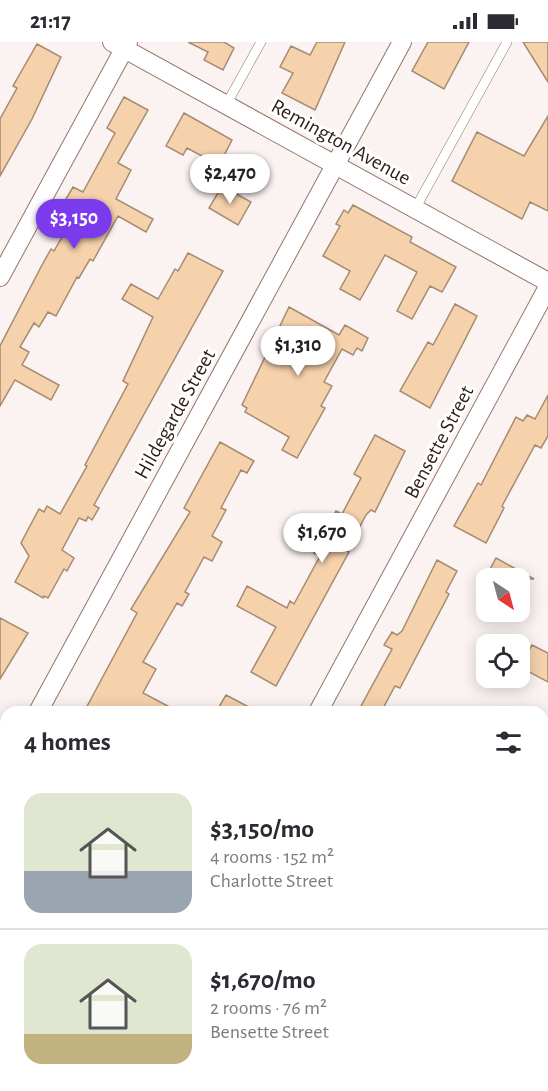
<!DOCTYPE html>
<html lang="en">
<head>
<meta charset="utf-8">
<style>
	:root { --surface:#fff; --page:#f7f7f7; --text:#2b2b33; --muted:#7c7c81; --line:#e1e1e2; --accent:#7c3aed }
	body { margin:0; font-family:"Alegreya Sans",sans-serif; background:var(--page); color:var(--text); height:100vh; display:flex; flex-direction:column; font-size:22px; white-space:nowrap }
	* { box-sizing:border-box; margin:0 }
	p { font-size:20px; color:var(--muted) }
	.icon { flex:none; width:33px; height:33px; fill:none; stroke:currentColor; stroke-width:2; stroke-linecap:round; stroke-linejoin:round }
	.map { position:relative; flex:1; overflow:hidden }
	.panel { position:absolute; left:0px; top:664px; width:549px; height:386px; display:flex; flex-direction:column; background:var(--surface); border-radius:18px 18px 0 0; box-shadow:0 3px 15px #0003 }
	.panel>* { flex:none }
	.needle { width:39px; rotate:144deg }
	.tools { position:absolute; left:476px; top:526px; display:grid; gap:12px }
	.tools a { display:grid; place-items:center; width:54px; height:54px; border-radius:12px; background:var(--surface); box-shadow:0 3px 15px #0003; font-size:30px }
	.price { position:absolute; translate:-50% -51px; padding:0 14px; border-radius:21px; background:#fff; color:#222; font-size:20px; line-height:39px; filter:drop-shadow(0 2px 3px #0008) }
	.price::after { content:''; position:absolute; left:50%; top:36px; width:18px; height:14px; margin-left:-9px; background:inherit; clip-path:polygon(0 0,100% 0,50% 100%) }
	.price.selected { background:var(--accent); color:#fff }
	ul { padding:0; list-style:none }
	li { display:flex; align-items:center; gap:18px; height:150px; padding:0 24px }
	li+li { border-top:2px solid var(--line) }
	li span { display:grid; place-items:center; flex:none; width:168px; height:120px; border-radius:18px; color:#555 }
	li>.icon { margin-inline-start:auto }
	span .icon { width:72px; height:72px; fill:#fffc; stroke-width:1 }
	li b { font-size:26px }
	h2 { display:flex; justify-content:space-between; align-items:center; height:72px; padding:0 24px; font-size:26px }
	.status { display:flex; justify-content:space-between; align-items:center; height:42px; padding:0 30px; background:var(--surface); direction:ltr }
	.status svg { height:16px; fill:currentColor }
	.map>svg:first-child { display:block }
</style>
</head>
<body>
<div class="status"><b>21:17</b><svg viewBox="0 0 49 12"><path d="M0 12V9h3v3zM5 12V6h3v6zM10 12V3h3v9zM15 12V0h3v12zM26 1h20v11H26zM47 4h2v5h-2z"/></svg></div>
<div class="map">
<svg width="548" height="1049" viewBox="0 0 548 1049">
	<rect width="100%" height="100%" fill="#fbf3f1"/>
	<!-- building -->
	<path fill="#f6d2ac" stroke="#a58b71" stroke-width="1.5" d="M188 0H224L234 6 223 28 204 18 208 10Z
		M317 0H345L315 68 282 51 293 31 280 25 291 4 310 13Z
		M428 0H469L444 47 412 29Z
		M523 0H548V40Z
		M37 2 61 15 32 77 0 134V77L17 46 13 44Z
		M124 55 148 68 118 121 131 128 116 157 153 177 146 190 118 174 93 219 90 217 79 236 77 235 56 274 48 270 39 285 34 281 20 305 29 310 22 323 59 343 51 358 15 338 0 364V304L42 223 51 207 54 209 75 172 69 168 73 161 66 157 73 145 83 150 115 91 107 86Z
		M184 71 232 98 219 123 187 106 183 113 166 104Z
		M548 74V169L530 160 522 177 452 139 477 90 524 114Z
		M222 144 251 160 238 183 209 166Z
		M353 163 412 195 410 200 456 225 442 250 430 244 412 277 397 269 417 230 385 213 360 258 340 247 350 229 323 214 340 184 336 182 344 168 348 171Z
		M188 211 223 229 94 463 99 466 92 478 88 475 86 479 79 476 62 508 74 516 67 529 64 527 48 556 44 554 43 556 15 540 29 514 21 501 39 467 44 470 47 464 60 472 87 424 85 423 128 342 123 339 153 275 122 257 131 242 158 257 175 227 178 229Z
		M455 262 477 274 430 366 400 349 428 300 433 303Z
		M289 265 339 293 345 283 368 296 362 309 357 306 353 313 342 307 324 340 332 344 321 364 325 366 297 416 282 408 289 395 245 370 247 366 242 363Z
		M548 353V394L541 406 535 403 502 464 504 466 486 501 454 484 478 441 481 443 516 375 523 379 527 373 535 377Z
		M375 393 405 409 375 470 371 468 366 473 347 509 349 510 276 644 251 630 276 585 237 564 247 544 287 566 290 559 294 562 320 514 314 511 336 469 342 472 361 436 354 432Z
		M220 400 254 419 247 431 241 428 221 466 226 468 212 494 222 500 212 519 204 515 185 550 189 552 182 564 177 561 143 620 156 627 143 651 179 670H84L137 571 131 567 190 470 184 466Z
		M496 516 534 537H485Z
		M437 518 457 529 446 550 449 552 400 646 395 644 381 670H369L360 666 392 607 384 603 392 590 397 593 402 589Z
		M0 576 28 591 0 637Z
		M532 603 548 611V640L520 625Z
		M226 653 258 670H230L219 665Z"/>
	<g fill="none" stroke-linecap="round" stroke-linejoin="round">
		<defs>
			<path id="lane" d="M226 63 261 0
				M415 167 507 0"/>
			<path id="street" d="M112 0 548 240
				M0 235 128 0
				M38 670 402 0
				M318 670 548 245
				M0 696 6 699
				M0 741 6 730
				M543 763 548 754
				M543 992 548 995
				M113 1049 116 1044
				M389 1049 391 1044"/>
		</defs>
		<!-- lane casing -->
		<use href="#lane" stroke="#97736a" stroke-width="10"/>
		<!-- street casing -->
		<use href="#street" stroke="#97736a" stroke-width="20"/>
		<!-- lane -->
		<use href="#lane" stroke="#fff" stroke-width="9"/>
		<!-- street -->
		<use href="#street" stroke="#fff" stroke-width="18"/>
	</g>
	<g text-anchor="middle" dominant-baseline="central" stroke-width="6" stroke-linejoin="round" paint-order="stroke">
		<!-- street labels -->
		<g font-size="21" fill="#2d1e1a" stroke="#fff">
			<text transform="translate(341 100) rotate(29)">Remington Avenue</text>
			<text transform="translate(175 372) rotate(-61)">Hildegarde Street</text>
			<text transform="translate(439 400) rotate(-62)">Bensette Street</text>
		</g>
	</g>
</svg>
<div class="tools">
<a><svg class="needle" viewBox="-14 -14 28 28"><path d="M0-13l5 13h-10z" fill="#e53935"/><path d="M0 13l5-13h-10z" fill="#7c7c81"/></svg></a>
<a><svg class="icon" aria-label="locate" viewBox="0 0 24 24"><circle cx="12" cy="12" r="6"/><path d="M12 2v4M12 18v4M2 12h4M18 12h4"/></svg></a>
</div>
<b class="price" style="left:230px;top:163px">$2,470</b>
<b class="price selected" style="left:74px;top:208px">$3,150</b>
<b class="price" style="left:298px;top:335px">$1,310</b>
<b class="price" style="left:322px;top:522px">$1,670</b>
<section class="panel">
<h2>4 homes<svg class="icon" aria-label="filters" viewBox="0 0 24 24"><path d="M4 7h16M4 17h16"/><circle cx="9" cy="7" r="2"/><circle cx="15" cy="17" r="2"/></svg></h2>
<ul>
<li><span style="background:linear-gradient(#dfe7d0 65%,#9aa5b1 0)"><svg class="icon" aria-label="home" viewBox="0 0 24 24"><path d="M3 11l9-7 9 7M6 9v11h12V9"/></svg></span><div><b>$3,150/mo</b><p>4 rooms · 152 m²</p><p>Charlotte Street</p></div></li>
<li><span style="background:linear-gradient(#dfe7d0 75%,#c2b280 0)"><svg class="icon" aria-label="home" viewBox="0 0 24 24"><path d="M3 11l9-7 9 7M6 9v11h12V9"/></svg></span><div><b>$1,670/mo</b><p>2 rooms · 76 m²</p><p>Bensette Street</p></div></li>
</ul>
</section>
</div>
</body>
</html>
